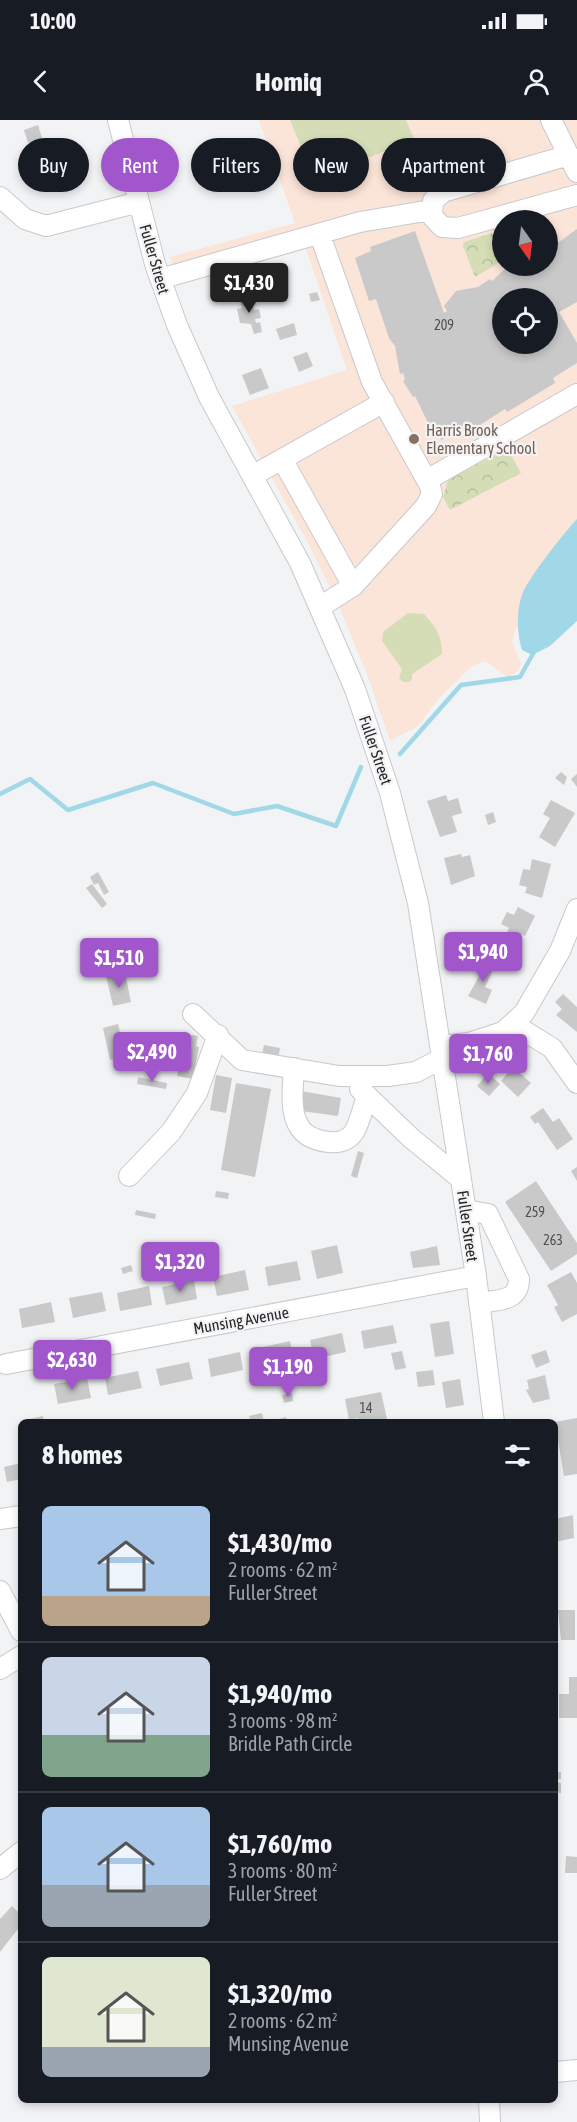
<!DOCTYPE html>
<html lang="en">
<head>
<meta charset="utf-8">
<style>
	:root { --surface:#171b24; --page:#242831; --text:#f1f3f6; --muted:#9ea1a6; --line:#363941; --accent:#a157cb }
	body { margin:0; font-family:"Asap Condensed",sans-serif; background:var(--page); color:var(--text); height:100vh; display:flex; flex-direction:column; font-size:22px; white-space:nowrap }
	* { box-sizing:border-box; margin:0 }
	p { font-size:20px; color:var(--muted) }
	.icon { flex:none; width:33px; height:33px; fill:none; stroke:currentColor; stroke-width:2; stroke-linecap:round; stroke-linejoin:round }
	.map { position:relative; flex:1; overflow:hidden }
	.panel { position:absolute; left:18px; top:1299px; width:540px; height:684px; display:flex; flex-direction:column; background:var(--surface); border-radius:9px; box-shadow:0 3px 9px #0003 }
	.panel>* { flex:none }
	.banner { position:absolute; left:18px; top:18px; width:542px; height:54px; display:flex; gap:12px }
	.needle { width:39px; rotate:166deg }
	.buttons { position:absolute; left:492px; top:90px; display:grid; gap:12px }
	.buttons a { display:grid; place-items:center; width:66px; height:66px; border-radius:50%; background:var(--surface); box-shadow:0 3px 9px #0003; font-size:30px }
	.price { position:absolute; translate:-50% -51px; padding:0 14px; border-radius:6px; background:var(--accent); color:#fff; font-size:20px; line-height:39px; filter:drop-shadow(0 2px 3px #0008) }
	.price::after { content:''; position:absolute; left:50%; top:36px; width:18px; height:14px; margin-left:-9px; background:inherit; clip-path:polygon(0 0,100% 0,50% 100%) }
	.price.on { background:#222; color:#fff }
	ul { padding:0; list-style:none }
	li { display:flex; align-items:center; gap:18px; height:150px; padding:0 24px }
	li+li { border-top:2px solid var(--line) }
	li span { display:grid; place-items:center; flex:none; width:168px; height:120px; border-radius:9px; color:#555 }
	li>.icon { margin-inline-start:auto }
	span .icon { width:72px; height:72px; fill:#fffc; stroke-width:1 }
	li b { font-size:26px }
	h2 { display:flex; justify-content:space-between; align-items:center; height:72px; padding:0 24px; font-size:26px }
	.pill { padding:0 21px; border-radius:27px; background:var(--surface); box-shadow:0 3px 9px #0003; font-size:21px; line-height:54px }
	.pill.on { background:var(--accent); color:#fff }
	.status { display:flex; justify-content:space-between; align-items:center; height:42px; padding:0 30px; background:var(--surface); direction:ltr }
	.status svg { height:16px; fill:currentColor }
	header { display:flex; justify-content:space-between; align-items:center; height:78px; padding:0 24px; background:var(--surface); font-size:27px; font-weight:700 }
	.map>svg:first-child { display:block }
</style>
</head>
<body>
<div class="status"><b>10:00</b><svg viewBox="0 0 49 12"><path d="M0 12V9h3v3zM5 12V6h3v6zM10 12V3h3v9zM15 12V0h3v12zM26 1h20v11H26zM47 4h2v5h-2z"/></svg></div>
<header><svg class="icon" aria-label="back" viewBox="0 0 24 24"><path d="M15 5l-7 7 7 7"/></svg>Homiq<svg class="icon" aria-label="person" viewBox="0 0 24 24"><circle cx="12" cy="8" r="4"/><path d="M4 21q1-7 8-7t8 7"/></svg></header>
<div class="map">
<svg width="577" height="2002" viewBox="0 0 577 2002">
	<defs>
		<pattern id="park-crowns" width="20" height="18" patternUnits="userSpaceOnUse" patternTransform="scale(1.5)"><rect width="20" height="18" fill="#d5ddb7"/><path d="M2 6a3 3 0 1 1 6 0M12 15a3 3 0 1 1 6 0" fill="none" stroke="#b7be9d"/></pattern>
	</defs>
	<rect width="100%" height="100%" fill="#f2f3f5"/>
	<!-- education -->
	<path fill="#fbe4d8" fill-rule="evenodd" d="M259 0H577V410L525 500 515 510 512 522 521 544 518 551 508 557 485 541 472 546 439 578 418 606 390 621 367 554 338 484 308 423 232 286 347 250 306 129 180 164 170 137 295 103ZM502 100H548V146H502ZM502 178H548V224H502Z"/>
	<!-- green -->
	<path fill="#d5ddb7" d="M290 0H406L414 19 315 60Z
		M408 493 424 494C436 507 442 516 442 534L412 554V559L409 562H403L399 558 402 549 382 521 383 512Z"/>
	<!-- park -->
	<path fill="url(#park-crowns)" d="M502 110V141L475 157 463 126 464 122Z
		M507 328 521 353 450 390 443 377 448 360Z"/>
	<!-- water -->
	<path fill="#a1d8e8" d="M577 399V501L550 526 532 535 522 530C517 514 516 492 522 475 527 459 565 412 577 399Z"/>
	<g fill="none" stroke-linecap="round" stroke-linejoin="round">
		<!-- stream -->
		<path stroke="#a1d8e8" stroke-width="4.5" d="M400 634 461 565 520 557 534 532
			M0 674 30 659 68 690 153 663 234 694 277 686 336 706 361 647"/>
	</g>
	<!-- building -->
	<path fill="#c9c9ca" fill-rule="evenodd" d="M38 5 42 18 28 23 24 10Z
		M47 26 49 36 30 39 28 29Z
		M577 109V182L559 192 577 223V243L553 258 555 263 507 292 505 289 466 314 462 306 458 308 460 310 441 320 437 310 433 313 415 276 413 277 403 261 405 259 403 253 400 254 395 226 389 218 376 179 369 181 355 138 371 131 370 127 415 111 444 193 447 191 444 186 456 171 478 167 490 159 492 161 508 146 520 154 529 149 527 146H548V130ZM502 178H548V224H502Z
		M317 172 320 180 311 182 309 174Z
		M248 175 251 185H253L254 190 259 189 261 198 255 199 256 203 260 202 262 212 254 214 251 204 240 203 237 189 242 188 239 177Z
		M294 203 297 215 280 220 276 209Z
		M307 232 313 246 299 252 293 237Z
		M261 248 269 268 250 275 242 255Z
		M561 652 567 657 564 665 555 658Z
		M577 654V667L571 659Z
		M446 675 448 681 458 678 462 693 452 696 457 712 440 717 427 681Z
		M551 680 575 693 555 727 539 717 550 698 543 694Z
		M493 692 496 702 488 705 485 695Z
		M461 734 462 737 470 735 475 756 451 765 444 738Z
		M532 739 551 744 542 778 525 773 527 767 519 765 523 749 530 750Z
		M98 752 109 772 104 775 98 763 94 765 90 757Z
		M92 764 107 784 102 788 86 768Z
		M518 787 535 796 525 816 521 814 519 819 522 820 515 833 509 830 507 833 498 829 509 808 501 804 507 792 514 795Z
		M483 839 495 845 485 867 492 870 486 884 468 876 481 853 477 851Z
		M125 853 131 882 113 886 106 856Z
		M563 874 577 887V912L556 895 562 889 555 882Z
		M118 904 126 937 110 940 103 908Z
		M186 914 198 916 196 926 199 927 193 959 177 956Z
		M264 925 280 928 278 941 261 938Z
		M513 947 531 963 518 977 501 961Z
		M488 953 500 964 489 976 477 966Z
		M216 955 232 958 226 993 210 990Z
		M138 957 167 963 166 969 137 964Z
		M236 963 271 969 255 1057 221 1050Z
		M301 971 341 978 338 996 301 991Z
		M543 988 553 1002 559 998 573 1019 557 1030 538 1002 535 1004 530 997Z
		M358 1031 364 1033 357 1058 351 1056Z
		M577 1047V1061L571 1051Z
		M536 1061 577 1123V1134L551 1151 505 1082Z
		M216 1071 229 1073 228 1079 215 1077Z
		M136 1090 156 1094 155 1099 135 1095Z
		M337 1125 343 1153 317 1159 311 1131Z
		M437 1126 440 1145 413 1148 410 1132Z
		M297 1141 301 1160 268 1166 265 1147Z
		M131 1145 133 1151 123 1154 121 1148Z
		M245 1150 249 1170 217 1176 213 1157Z
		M571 1152 577 1163V1194L562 1202 554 1187 558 1185 547 1165Z
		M194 1160 197 1179 166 1185 162 1167Z
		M149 1166 152 1185 120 1191 117 1173Z
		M102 1172 106 1191 73 1198 69 1178Z
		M51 1182 55 1202 22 1208 19 1189Z
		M449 1201 454 1234 435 1237 430 1204Z
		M393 1205 397 1223 364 1229 361 1211Z
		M342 1213 346 1232 314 1239 310 1220Z
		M290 1221 294 1241 263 1248 259 1228Z
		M546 1230 550 1242 536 1248 531 1235Z
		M402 1231 406 1248 395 1250 391 1233Z
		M240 1232 243 1250 211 1257 208 1239Z
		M189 1242 193 1259 160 1266 156 1249Z
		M433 1250 435 1265 418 1267 416 1252Z
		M138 1251 142 1268 108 1275 105 1258Z
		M545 1255 550 1279 533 1283 526 1270 529 1269 527 1260Z
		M87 1258 91 1278 58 1284 54 1264Z
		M460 1259 464 1285 446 1288 442 1262Z
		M381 1272 387 1299 374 1302H359L358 1298 349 1300 345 1279Z
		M292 1273 293 1281 284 1283 282 1275Z
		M262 1293 264 1302H251L249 1296Z
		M43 1296 44 1302H21V1301Z
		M286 1297 288 1302H271V1301Z
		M577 1298V1354L564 1356 555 1302Z
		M21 1343V1359L7 1362 4 1347Z
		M573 1395 574 1418 555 1422V1399Z
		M558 1490H575V1520H561Z
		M569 1557H577V1598H559V1574H569Z
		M555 1652H561V1659H555Z
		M555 1662 561 1663V1673L555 1672Z
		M555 1712H557L558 1737H555Z
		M566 1736 577 1737V1753H565Z
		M12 1786 21 1795V1805L0 1832V1799Z"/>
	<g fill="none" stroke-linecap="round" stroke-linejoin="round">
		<defs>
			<path id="minor" d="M118 0 155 144 177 205 209 277 300 443 355 569 390 673 418 783 476 1156 494 1302
				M551 0 577 52
				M569 35 443 72 433 81 432 96 442 107 458 108 577 75
				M0 77 25 99 46 106 139 82
				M160 159 360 102 431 90
				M282 339 353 466
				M252 356 384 282
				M427 360 577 274
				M320 487 353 466 426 386 432 374 430 366 372 262 320 115
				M193 894 242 940 339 956H388L416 952 443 938
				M513 904 552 928 577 963
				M441 926 469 923 503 912 524 893 560 831 577 789
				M294 948C292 981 286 1018 329 1022 339 1023 348 1021 354 1012 360 1002 363 988 367 976
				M360 969 411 1018 461 1059
				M129 1056 171 1012 197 973 218 915
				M466 1090 488 1094 519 1159C519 1182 497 1180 479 1183
				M6 1244 476 1156
				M0 1399 21 1396
				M0 1471 21 1511
				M0 1549 21 1536
				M0 1749 21 1732
				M555 1952 577 1950
				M489 1980 490 2002"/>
		</defs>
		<!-- minor casing -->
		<use href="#minor" stroke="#c8c9cb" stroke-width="22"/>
		<!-- minor -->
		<use href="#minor" stroke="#fff" stroke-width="20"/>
	</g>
	<!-- markers -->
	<circle fill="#8d6e63" stroke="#f2f3f5" stroke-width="2" cx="414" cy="319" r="6"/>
	<g text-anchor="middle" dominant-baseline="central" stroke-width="4.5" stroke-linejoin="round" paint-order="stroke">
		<!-- number labels -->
		<g font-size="14" fill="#505050">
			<text x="444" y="205">209</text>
			<text x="535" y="1092">259</text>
			<text x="553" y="1120">263</text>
			<text x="366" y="1288">14</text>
		</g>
		<!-- street labels -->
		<g font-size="16" fill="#272728" stroke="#f2f3f5">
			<text transform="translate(155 139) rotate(74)">Fuller Street</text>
			<text transform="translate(376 630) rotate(71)">Fuller Street</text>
			<text transform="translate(468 1106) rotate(82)">Fuller Street</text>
			<text transform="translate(241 1200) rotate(-10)">Munsing Avenue</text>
		</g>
		<!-- education labels -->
		<g font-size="16" fill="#785e54" stroke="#f2f3f5" text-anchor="start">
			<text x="426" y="310">Harris Brook<tspan x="426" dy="18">Elementary School</tspan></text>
		</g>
	</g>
</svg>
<div class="buttons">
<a><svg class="needle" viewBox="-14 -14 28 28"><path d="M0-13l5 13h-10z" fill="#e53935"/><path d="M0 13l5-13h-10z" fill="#9ea1a6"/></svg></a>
<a><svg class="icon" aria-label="locate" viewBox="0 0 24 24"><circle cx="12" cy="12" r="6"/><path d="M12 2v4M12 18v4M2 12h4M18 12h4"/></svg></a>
</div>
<b class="price on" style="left:249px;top:194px">$1,430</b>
<b class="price" style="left:483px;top:863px">$1,940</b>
<b class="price" style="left:119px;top:869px">$1,510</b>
<b class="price" style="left:152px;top:963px">$2,490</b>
<b class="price" style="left:488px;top:965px">$1,760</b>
<b class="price" style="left:180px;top:1173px">$1,320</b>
<b class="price" style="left:72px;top:1271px">$2,630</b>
<b class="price" style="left:288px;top:1278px">$1,190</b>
<div class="banner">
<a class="pill">Buy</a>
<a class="pill on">Rent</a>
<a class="pill">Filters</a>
<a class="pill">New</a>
<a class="pill">Apartment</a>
</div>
<section class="panel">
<h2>8 homes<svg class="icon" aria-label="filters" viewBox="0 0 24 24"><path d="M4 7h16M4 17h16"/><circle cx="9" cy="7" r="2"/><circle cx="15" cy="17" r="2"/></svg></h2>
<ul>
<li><span style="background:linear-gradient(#a9c7e8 75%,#b9a48a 0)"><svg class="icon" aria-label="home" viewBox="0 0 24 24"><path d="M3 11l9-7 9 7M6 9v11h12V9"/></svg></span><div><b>$1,430/mo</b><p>2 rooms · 62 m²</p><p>Fuller Street</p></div></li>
<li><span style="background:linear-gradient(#c9d6e8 65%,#7fa58c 0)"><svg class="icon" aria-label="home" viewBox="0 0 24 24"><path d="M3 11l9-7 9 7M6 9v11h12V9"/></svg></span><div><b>$1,940/mo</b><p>3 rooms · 98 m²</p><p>Bridle Path Circle</p></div></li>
<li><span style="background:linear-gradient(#a9c7e8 65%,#9aa5b1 0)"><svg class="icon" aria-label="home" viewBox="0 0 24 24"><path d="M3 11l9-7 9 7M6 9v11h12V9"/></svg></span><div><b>$1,760/mo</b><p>3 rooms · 80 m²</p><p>Fuller Street</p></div></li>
<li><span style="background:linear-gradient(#dfe7d0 75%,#9aa5b1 0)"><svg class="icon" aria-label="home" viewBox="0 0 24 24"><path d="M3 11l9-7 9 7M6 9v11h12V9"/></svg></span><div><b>$1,320/mo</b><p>2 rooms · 62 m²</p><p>Munsing Avenue</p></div></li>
</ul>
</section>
</div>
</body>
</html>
